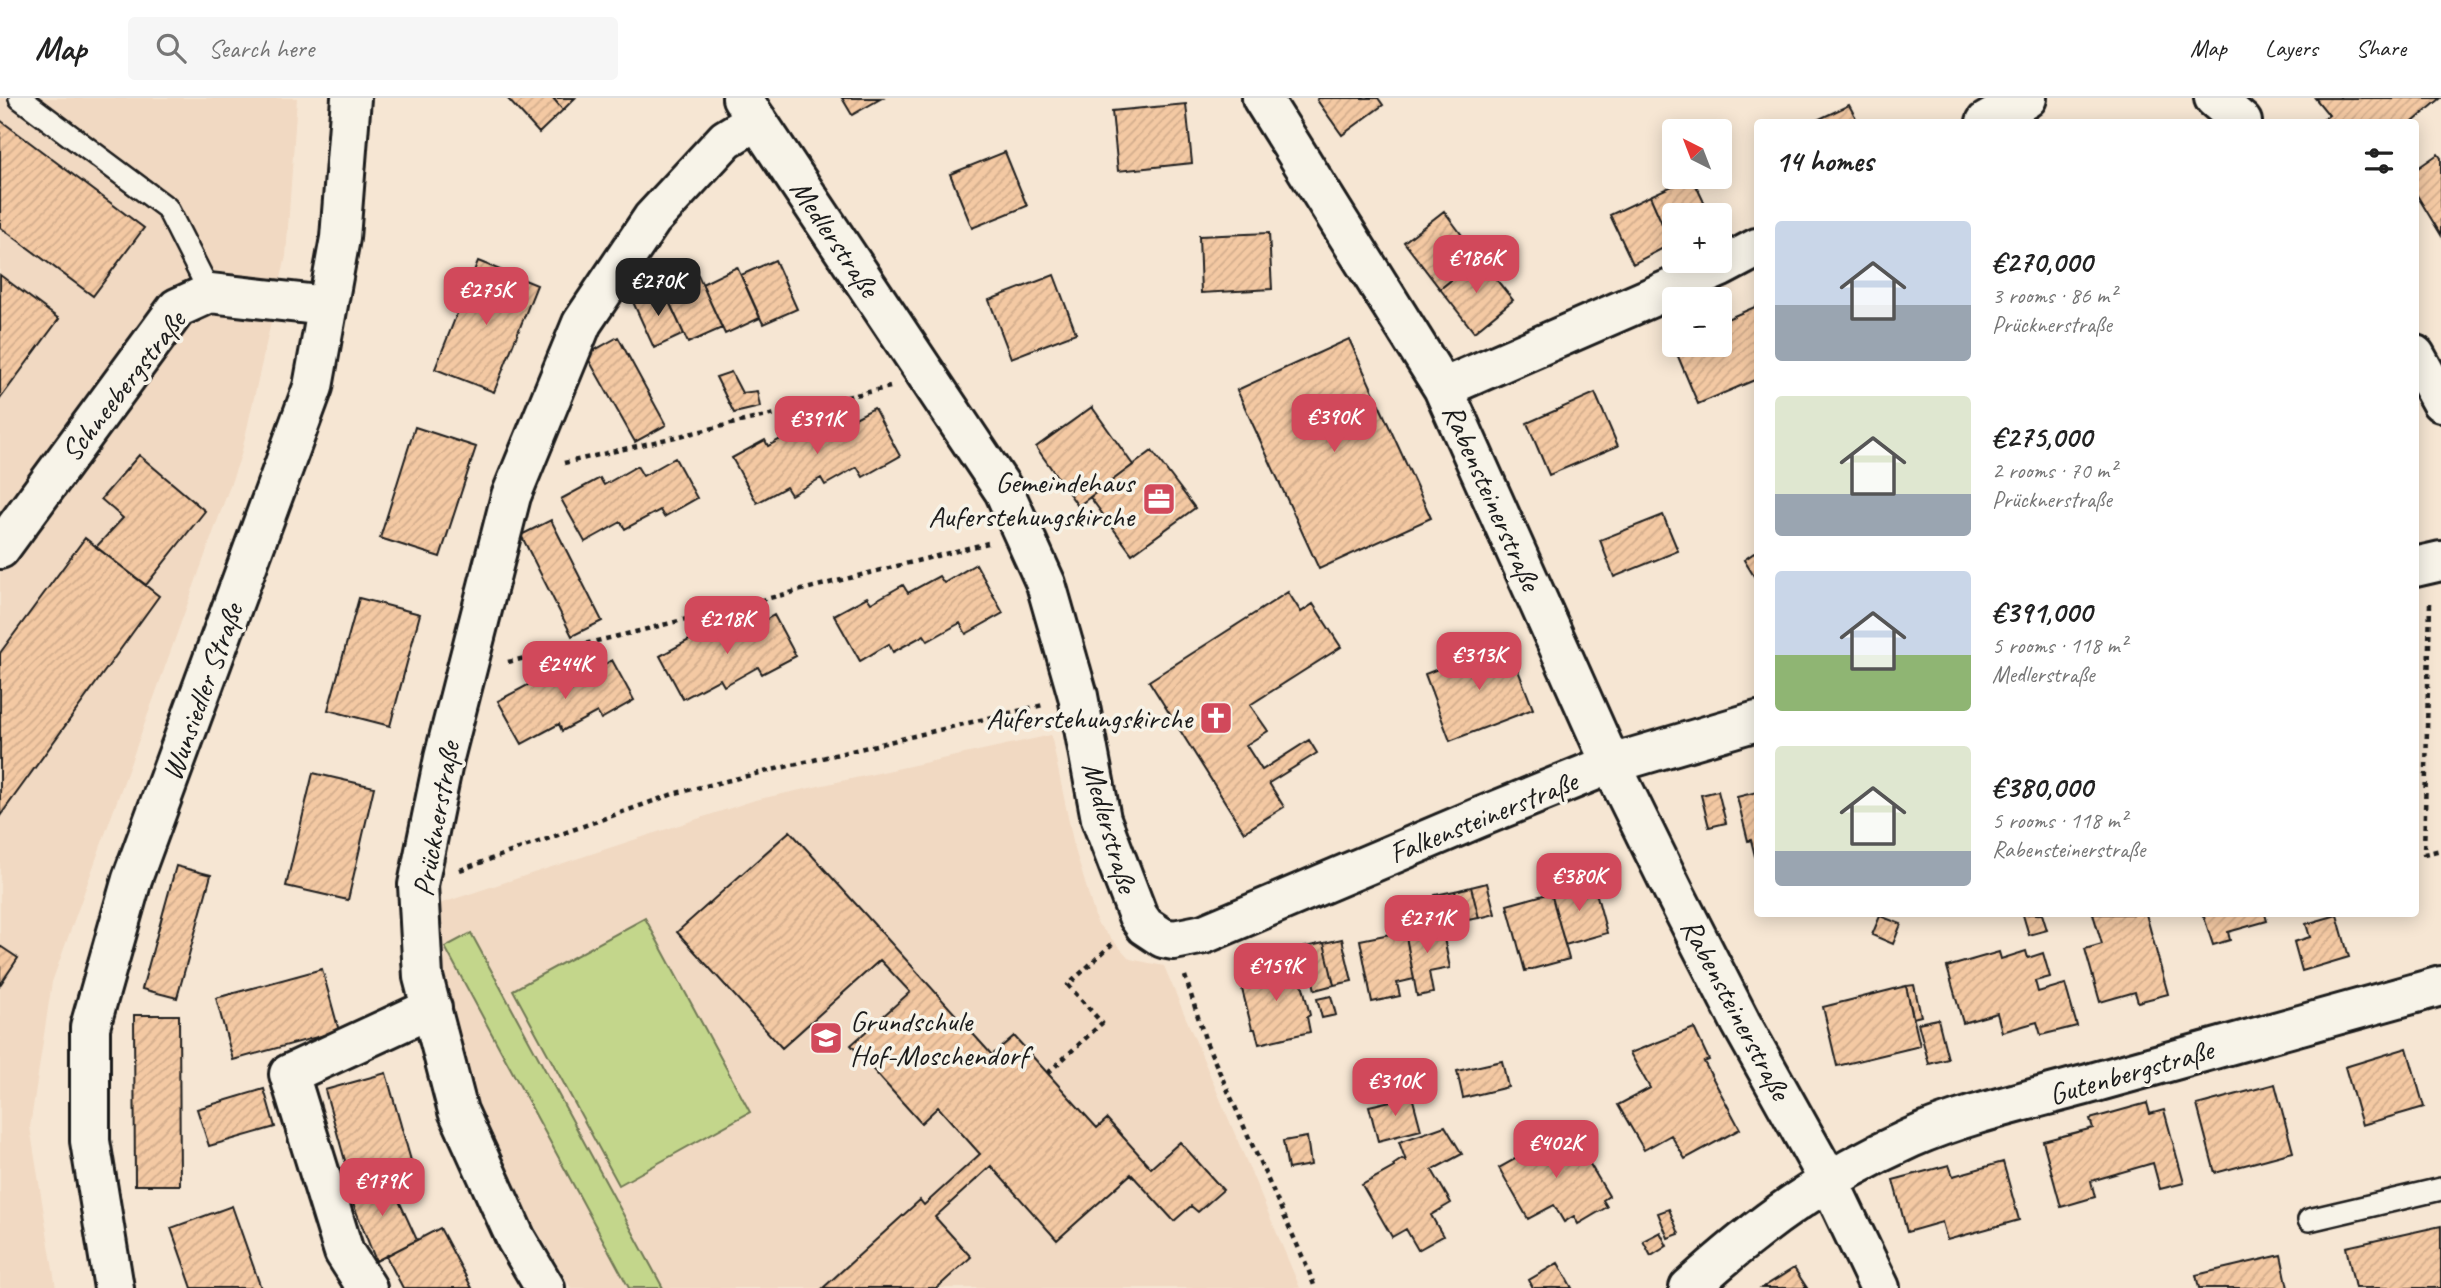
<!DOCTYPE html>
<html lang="en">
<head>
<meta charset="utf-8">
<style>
	:root { --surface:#fff; --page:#f6f6f6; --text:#222; --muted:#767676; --line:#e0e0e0; --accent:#d1495b }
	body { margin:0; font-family:Caveat,sans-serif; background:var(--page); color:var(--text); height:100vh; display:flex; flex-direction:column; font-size:26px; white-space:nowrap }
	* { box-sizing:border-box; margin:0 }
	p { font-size:23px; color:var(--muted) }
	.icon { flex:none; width:38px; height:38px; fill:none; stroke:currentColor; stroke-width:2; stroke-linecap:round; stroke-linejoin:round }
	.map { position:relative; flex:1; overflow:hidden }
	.drawer { position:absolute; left:1754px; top:21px; width:665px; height:798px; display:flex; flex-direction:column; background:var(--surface); border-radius:7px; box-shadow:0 4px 18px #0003 }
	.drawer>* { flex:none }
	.needle { width:46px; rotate:318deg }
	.fabs { position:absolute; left:1662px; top:21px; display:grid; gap:14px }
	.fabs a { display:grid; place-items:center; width:70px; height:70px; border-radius:7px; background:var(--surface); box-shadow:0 4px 18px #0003; font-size:35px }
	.price { position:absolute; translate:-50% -60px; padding:0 16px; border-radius:14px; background:var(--accent); color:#fff; font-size:23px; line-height:46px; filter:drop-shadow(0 2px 4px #0008) }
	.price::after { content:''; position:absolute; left:50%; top:42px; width:21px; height:16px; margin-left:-10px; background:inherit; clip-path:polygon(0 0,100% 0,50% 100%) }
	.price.on { background:#222; color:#fff }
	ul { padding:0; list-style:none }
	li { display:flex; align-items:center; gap:21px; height:175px; padding:0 21px }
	li span { display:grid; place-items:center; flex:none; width:196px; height:140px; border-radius:7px; color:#555 }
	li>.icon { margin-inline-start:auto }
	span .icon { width:84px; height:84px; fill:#fffc; stroke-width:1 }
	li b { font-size:30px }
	h2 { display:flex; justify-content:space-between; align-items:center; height:84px; padding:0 21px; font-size:30px }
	header { display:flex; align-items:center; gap:42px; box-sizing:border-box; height:98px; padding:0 35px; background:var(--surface); border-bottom:2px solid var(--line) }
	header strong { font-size:33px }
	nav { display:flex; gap:38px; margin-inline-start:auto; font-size:24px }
	.search { width:490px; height:63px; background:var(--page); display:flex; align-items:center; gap:18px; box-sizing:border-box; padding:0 24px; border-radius:7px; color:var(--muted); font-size:26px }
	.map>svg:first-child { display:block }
</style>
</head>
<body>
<header>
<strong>Map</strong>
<div class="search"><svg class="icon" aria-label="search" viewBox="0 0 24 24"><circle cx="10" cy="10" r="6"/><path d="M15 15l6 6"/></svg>Search here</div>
<nav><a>Map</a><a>Layers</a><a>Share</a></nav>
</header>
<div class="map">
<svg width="2441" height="1190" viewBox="0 0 2441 1190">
	<defs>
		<pattern id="building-hatch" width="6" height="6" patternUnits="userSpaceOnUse" patternTransform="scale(1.75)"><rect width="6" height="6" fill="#f4c9a3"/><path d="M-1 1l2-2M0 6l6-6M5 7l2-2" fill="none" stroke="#d1ac8c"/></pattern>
	</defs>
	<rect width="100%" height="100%" fill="#f6e6d3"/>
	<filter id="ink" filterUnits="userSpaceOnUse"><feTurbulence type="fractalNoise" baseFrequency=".0143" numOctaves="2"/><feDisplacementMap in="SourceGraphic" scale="14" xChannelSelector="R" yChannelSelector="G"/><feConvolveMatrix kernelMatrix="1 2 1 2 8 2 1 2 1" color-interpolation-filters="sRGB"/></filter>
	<g filter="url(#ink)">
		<!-- built -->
		<path fill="#f1d9c2" d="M0 0H297L286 158 241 357 52 884 30 1029 56 1190H0Z
			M1051 637 1074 748 1097 825 1130 861 1164 868 1300 1190H571L531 1122 475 1001 441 879 436 807 755 702Z"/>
		<!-- pitch -->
		<path fill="#c3d68b" stroke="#707954" stroke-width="2" d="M645 820 750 1014 619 1087 513 892Z
			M471 835 663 1190H629L445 849Z"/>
		<!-- building -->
		<path fill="url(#building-hatch)" stroke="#1c1c1c" stroke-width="2" d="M507 0H553L563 12 539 35Z
			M553 0H575L563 12Z
			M842 0H882L852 17Z
			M1319 0H1378L1383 7 1342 37 1317 2Z
			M2315 0H2441L2413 24H2320L2329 17Z
			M1186 6 1192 65 1118 73 1112 13Z
			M1849 7 1858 24H1813Z
			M0 22 144 130 93 198 0 129Z
			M1005 54 1027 108 972 130 950 76Z
			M2438 56 2441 60V137L2415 94V72Z
			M1692 79 1710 117H1675V145L1671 146 1650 98Z
			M1650 98 1671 146 1633 166 1610 117Z
			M1444 113 1479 160 1440 191 1404 144Z
			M1269 135 1272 191 1201 195 1199 138Z
			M1479 160 1513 202 1474 234 1440 191Z
			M775 162 797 211 763 226 741 177Z
			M478 163 537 187 494 294 435 271Z
			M737 169 760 220 725 236 702 186Z
			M0 177 59 221 0 301Z
			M698 177 722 230 688 245 664 193Z
			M1054 177 1076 235 1011 260 989 202Z
			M663 190 684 236 654 250 633 204Z
			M1757 208V281L1698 306 1672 244 1675 243V247H1720V224Z
			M618 239 666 327 635 344 586 257Z
			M1349 241 1431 420 1319 471 1237 292Z
			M731 274 742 295 757 293 760 309 734 315 716 279Z
			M1595 295 1618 348 1549 377 1527 325Z
			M1092 309 1133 367 1078 408 1036 349Z
			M874 310 900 358 863 379 857 369 825 387 821 380 791 397 786 389 757 405 732 360 765 342 768 348 800 330 805 338 837 320 840 328Z
			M415 329 476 349 440 459 380 440Z
			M1152 353 1195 410 1132 456 1090 399Z
			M139 357 205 413 146 487 96 449 123 420 101 401Z
			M675 360 697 400 664 419 660 412 625 431 621 424 585 444 561 401 600 380 604 387 637 368 643 378Z
			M1663 417 1678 453 1614 479 1600 442Z
			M551 422 602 523 572 538 521 437Z
			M85 440 159 498 0 718V555Z
			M1757 453V483L1744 462Z
			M976 466 1003 515 966 536 960 525 928 543 924 537 893 554 889 546 860 563 834 517 867 499 871 505 903 487 908 495 939 478 944 485Z
			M1288 494 1301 514 1313 506 1341 549 1250 607 1268 633 1246 647 1262 672 1309 642 1317 655 1269 685 1284 709 1244 734 1149 583Z
			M359 500 420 516 390 628 328 612Z
			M774 517 796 558 762 576 758 569 724 588 720 581 683 601 660 558 698 537 703 544 737 525 742 535Z
			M1507 544 1533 611 1450 643 1425 576Z
			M612 562 634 602 601 621 597 614 562 633 559 626 522 646 498 603 537 582 541 589 575 570 580 580Z
			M313 675 374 689 348 802 286 788Z
			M1718 693 1726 725 1709 729 1701 697Z
			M1757 694V757L1755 758 1751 742 1748 743 1737 699Z
			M790 733 992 957 1014 938 1097 1030 1107 1021 1151 1070 1180 1044 1223 1092 1198 1114 1191 1108 1174 1123 1131 1076 1057 1142 991 1068 935 1119 971 1159 937 1190H823L920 1102 924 1107 980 1056 938 1009 921 1025 851 947 910 894 880 862 782 950 677 834Z
			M176 768 211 777 177 900 142 891Z
			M1593 783 1607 835 1565 847 1551 795Z
			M1487 785 1495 816 1479 820 1471 789Z
			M1471 789 1479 820 1462 823 1455 793Z
			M1455 793 1462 823 1442 828 1435 797Z
			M1551 795 1569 861 1525 873 1507 807Z
			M2027 816H2042L2047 832 2029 837 2023 817Z
			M2093 816H2146L2168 896 2138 904 2135 894 2100 904 2085 851 2102 846Z
			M2203 816H2265L2267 823 2228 834 2230 842 2213 847Z
			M2337 817 2349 859 2302 873 2294 844 2310 839 2306 826Z
			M1880 818 1901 826 1893 846 1872 837Z
			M1441 825 1450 870 1429 874 1433 895 1417 898 1405 833Z
			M1405 833 1414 881 1397 885 1400 898 1372 904 1360 842Z
			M1342 841 1352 883 1334 887 1324 845Z
			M1324 845 1334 887 1315 892 1305 849Z
			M0 848 18 860 0 887Z
			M2026 853 2028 860 2043 855 2050 879 2035 883 2038 894 2065 886 2077 928 2041 937 2037 924 2002 934 1997 915 1963 925 1947 869 1999 854 2001 861Z
			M1297 865 1310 917 1307 919 1310 934 1259 946 1255 931H1252L1239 879Z
			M322 871 339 933 233 962 216 900Z
			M1914 887 1921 918 1913 920 1906 888Z
			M1906 888 1920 948 1837 968 1823 909Z
			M1331 898 1336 917 1322 920 1317 901Z
			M134 917H179L180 1087H135Z
			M1938 921 1948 961 1929 966 1918 925Z
			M1694 930 1709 962 1704 964 1740 1031 1685 1061 1671 1037 1644 1052 1618 1007 1650 990 1630 955Z
			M2407 950 2424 1009 2362 1027 2345 969Z
			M1502 963 1508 989 1463 1000 1457 973Z
			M386 975 414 1073 353 1091 325 992Z
			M2275 986 2293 1054 2215 1075 2197 1007Z
			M264 991 275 1029 209 1048 197 1011Z
			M1412 998 1421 1032 1378 1043 1369 1008Z
			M2147 1005 2150 1016 2164 1012 2184 1085 2160 1091 2153 1065 2091 1083 2095 1099 2061 1109 2043 1043 2093 1030 2090 1021Z
			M1445 1028 1462 1056 1432 1072 1451 1105 1431 1117 1443 1138 1418 1152 1406 1131 1392 1139 1362 1087 1394 1069 1393 1067 1402 1061 1406 1063 1399 1044Z
			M1569 1031 1609 1098 1603 1102 1607 1109 1578 1126 1574 1118 1564 1124 1554 1107 1528 1121 1499 1070Z
			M1307 1039 1311 1067 1288 1071 1283 1043Z
			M2003 1064 2019 1122 1947 1142 1942 1124 1907 1134 1893 1082 1949 1067 1953 1078Z
			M389 1081 417 1142 376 1163 348 1093Z
			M232 1108 261 1190H192L171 1130Z
			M1669 1111 1679 1136 1668 1140 1658 1115Z
			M2441 1128V1190H2355L2346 1149Z
			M440 1130 472 1190H403L386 1158Z
			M1660 1134 1667 1148 1651 1158 1643 1143Z
			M2281 1157 2288 1190H2199L2196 1177Z
			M1558 1165 1572 1190H1533L1529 1182Z
			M1794 1170 1807 1190H1762Z"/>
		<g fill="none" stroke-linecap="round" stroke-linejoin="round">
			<defs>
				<path id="lane" d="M20 0 167 110 210 195
					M2309 1122 2441 1091"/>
				<path id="street" d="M742 0 1004 393 1046 486 1078 598 1101 721 1138 818 1145 828 1163 840 1174 842 1204 836 1478 720 1611 666 1757 623
					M1262 0 1443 290 1611 666 1676 798 1741 925 1829 1083 1880 1190
					M2214 0 2242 24
					M1986 24 2027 0
					M2415 257 2441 304
					M1443 290 1721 169 1757 150
					M0 451 177 210 210 195 327 208
					M2415 469 2441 463
					M367 1190 344 1154 289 976 432 910
					M545 1190 516 1141 458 1013 423 879 418 787 444 660 511 398 582 225 652 121 726 41 757 22
					M1689 1190C1759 1126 1824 1079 1911 1040 1970 1014 2037 1001 2099 983 2213 951 2327 920 2441 888"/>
				<path id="secondary" d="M114 1190 90 1043V929L132 781 313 289 340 140 351 0"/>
			</defs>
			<!-- lane casing -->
			<use href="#lane" stroke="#1c1c1c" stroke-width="26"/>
			<!-- street casing -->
			<use href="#street" stroke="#1c1c1c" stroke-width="44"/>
			<!-- secondary casing -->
			<use href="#secondary" stroke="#1c1c1c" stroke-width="44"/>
			<!-- path -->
			<path stroke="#1c1c1c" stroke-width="4.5" stroke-dasharray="5 5" stroke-linecap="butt" d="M564 365 890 289
				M2430 505 2424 756 2441 752
				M508 564 635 534 988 445
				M460 772 676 695 1043 607
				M1185 878 1206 944 1308 1171 1315 1190
				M1048 975 1102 925 1068 887 1112 846"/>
			<!-- lane -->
			<use href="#lane" stroke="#f7f3e8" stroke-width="21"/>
			<!-- street -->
			<use href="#street" stroke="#f7f3e8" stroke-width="38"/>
			<!-- secondary -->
			<use href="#secondary" stroke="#f7f3e8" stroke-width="38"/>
		</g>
	</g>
	<!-- icons -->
	<defs>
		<symbol id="office-square" viewBox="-11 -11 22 22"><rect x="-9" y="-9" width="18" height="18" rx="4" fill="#d1495b" stroke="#f7f3e8"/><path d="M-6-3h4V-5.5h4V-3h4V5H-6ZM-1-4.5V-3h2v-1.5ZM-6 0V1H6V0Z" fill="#fff"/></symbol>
		<symbol id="church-square" viewBox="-11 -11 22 22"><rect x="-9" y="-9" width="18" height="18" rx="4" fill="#d1495b" stroke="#f7f3e8"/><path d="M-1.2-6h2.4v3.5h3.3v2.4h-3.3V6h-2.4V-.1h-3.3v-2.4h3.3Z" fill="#fff"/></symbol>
		<symbol id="school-square" viewBox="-11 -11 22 22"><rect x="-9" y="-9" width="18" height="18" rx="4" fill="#d1495b" stroke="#f7f3e8"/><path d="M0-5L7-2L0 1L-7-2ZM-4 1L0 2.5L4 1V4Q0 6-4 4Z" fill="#fff"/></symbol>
	</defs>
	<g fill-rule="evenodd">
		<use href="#office-square" x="1140" y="382" width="38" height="38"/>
		<use href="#church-square" x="1197" y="601" width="38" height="38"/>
		<use href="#school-square" x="807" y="921" width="38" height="38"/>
	</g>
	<g text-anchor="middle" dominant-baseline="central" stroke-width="7" stroke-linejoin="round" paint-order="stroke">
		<!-- street labels -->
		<g font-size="30" fill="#1c1c1c" stroke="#f7f3e8">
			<text transform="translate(835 140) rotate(56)">Medlerstraße</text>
			<text transform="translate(123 288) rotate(-52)">Schneebergstraße</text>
			<text transform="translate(1492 399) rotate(66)">Rabensteinerstraße</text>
			<text transform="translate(202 594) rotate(-70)">Wunsiedler Straße</text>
			<text transform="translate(1483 719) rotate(-22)">Falkensteinerstraße</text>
			<text transform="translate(436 721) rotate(-80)">Prücknerstraße</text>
			<text transform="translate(1110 729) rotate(74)">Medlerstraße</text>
			<text transform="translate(1736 911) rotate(62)">Rabensteinerstraße</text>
			<text transform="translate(2131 974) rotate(-16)">Gutenbergstraße</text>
		</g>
		<!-- poi labels -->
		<g font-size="30" fill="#1c1c1c" stroke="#f7f3e8" text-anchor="end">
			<text x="1134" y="384">Gemeindehaus<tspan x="1134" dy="34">Auferstehungskirche</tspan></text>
			<text x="1192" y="620">Auferstehungskirche</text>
			<text x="850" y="923" text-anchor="start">Grundschule<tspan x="850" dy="34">Hof-Moschendorf</tspan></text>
		</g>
	</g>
</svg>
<div class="fabs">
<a><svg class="needle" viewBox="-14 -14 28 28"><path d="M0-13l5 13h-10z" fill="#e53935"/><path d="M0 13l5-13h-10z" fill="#767676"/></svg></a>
<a>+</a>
<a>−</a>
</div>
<b class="price" style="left:1476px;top:197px">€186K</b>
<b class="price on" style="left:658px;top:220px">€270K</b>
<b class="price" style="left:486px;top:229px">€275K</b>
<b class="price" style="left:1334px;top:356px">€390K</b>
<b class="price" style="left:817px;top:358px">€391K</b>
<b class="price" style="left:727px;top:558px">€218K</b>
<b class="price" style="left:1479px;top:594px">€313K</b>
<b class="price" style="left:565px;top:603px">€244K</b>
<b class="price" style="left:1579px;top:815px">€380K</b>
<b class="price" style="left:1427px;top:857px">€271K</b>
<b class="price" style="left:1276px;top:905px">€159K</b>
<b class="price" style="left:1395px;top:1020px">€310K</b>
<b class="price" style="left:1556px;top:1082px">€402K</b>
<b class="price" style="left:382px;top:1120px">€179K</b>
<section class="drawer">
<h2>14 homes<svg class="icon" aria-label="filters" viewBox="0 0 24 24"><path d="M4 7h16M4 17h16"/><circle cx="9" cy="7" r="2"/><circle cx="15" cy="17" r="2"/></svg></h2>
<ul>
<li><span style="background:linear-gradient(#c9d6e8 60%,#9aa5b1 0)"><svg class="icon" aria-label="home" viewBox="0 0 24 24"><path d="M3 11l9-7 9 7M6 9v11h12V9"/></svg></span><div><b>€270,000</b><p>3 rooms · 86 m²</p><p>Prücknerstraße</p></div></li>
<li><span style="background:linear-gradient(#dfe7d0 70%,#9aa5b1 0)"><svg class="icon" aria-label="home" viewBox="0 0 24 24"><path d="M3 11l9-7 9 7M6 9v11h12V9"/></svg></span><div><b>€275,000</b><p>2 rooms · 70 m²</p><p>Prücknerstraße</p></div></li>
<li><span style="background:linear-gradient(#c9d6e8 60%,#8fb573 0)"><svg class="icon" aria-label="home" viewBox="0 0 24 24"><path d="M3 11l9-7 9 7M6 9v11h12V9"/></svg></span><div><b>€391,000</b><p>5 rooms · 118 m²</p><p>Medlerstraße</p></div></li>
<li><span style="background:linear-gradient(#dfe7d0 75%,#9aa5b1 0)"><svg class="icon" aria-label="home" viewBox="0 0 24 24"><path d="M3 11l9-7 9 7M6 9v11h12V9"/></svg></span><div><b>€380,000</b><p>5 rooms · 118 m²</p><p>Rabensteinerstraße</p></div></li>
</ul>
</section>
</div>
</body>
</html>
